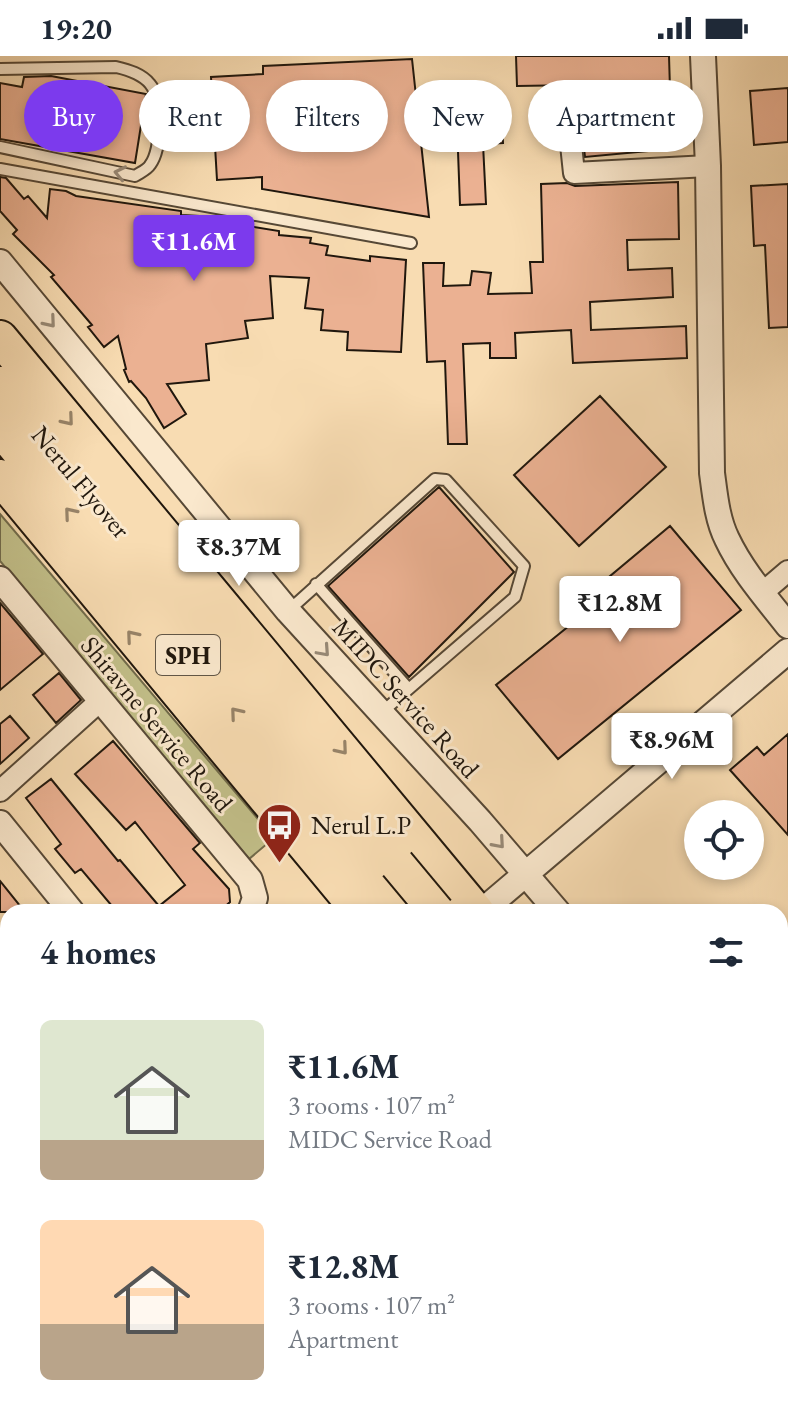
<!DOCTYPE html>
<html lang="en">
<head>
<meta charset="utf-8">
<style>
	:root { --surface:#fff; --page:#f6f6f7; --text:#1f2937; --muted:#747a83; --accent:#7c3aed }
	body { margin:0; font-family:"EB Garamond",serif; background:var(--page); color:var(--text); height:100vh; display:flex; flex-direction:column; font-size:30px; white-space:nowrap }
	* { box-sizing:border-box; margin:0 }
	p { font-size:26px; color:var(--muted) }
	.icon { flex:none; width:44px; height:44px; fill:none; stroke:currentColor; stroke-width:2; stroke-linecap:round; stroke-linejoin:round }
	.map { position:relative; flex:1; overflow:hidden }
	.side { position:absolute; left:0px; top:848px; width:788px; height:512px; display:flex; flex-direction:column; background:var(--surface); border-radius:24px 24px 0 0; box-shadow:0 4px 12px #0003 }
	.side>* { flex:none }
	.guide { position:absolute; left:24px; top:24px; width:740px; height:72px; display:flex; gap:16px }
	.fabs { position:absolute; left:684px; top:744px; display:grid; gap:16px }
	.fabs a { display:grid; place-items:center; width:80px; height:80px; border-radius:50%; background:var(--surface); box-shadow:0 4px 12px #0003; font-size:40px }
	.price { position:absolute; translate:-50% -68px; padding:0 18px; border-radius:8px; background:#fff; color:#222; font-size:26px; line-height:52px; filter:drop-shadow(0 2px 4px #0008) }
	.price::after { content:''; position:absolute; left:50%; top:48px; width:24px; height:18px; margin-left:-12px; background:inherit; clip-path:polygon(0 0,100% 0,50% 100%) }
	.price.selected { background:var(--accent); color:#fff }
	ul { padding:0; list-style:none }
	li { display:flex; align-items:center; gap:24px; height:200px; padding:0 40px }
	li span { display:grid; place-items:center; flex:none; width:224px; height:160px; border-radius:12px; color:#555 }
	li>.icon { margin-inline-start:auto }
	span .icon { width:96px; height:96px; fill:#fffc; stroke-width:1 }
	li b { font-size:34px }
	h2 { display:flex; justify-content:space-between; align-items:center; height:96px; padding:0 40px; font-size:34px }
	.chip { padding:0 28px; border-radius:36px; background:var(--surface); box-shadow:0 4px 12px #0003; font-size:28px; line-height:72px }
	.chip.selected { background:var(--accent); color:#fff }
	.status { display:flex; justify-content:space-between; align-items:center; height:56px; padding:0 40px; background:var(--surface); direction:ltr }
	.status svg { height:22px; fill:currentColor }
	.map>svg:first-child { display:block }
</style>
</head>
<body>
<div class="status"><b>19:20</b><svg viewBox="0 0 49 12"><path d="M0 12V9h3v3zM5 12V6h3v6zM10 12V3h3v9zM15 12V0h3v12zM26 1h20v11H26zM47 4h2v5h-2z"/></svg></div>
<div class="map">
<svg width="788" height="1360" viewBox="0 0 788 1360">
	<rect width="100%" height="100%" fill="#f8dcb2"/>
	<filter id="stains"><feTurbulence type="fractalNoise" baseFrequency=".0025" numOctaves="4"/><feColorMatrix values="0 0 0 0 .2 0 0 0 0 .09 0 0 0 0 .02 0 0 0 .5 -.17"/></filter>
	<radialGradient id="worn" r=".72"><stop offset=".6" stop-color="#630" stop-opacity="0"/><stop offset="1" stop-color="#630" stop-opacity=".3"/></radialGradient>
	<!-- green -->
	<path fill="#c2bf89" stroke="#716b4b" stroke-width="2" d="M0 458 274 782 249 803 0 505Z"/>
	<!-- building -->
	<path fill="#ebb192" stroke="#20170d" stroke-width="2" d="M516 0H669L670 33H674L680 92 585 101 577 29 517 30Z
		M412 3 429 161 262 133V121L217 124 211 21 263 18V10Z
		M51 20 146 38 135 107 0 83V27L22 31 24 21Z
		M788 32V86L754 89 750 35Z
		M501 36 503 87 483 88 486 148 460 149 456 42 482 41 481 37Z
		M0 121 6 122 24 143 28 140 47 162 50 133 66 135 76 140 181 155V159L217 161 216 165 279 175V179L311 182 310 187 328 190 326 199 370 205V200L406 204 401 296 347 294 348 276 321 274 323 254 305 252 309 222 270 220 273 262 245 265 248 282 206 288 209 324 167 328 186 358 164 372 146 342 131 325 129 326 124 314 126 313 118 280 104 291 88 271 92 269 51 221 54 219 13 178 17 174 0 155Z
		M678 126 679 183 627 184 628 214 672 212 673 241 590 246 591 274 686 270 687 302 573 307 571 274 515 277 516 302H490V287L463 288 467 388H448L445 305 427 306 423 207H444L443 230 470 229 472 215 491 217 488 238 532 237 530 206H543L541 128 567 127 575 130Z
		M788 128V271L769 272 765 189 754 190 751 130Z
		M600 340 666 411 579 490 514 419Z
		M439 431 514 516 409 621 328 530Z
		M670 470 741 554 558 703 496 629 617 531 609 521Z
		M0 547 43 598 0 634Z
		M59 617 81 644 56 667 33 639Z
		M10 660 29 682 0 708V668Z
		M788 678V779L730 714 757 691 764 699Z
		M113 685 200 787 193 793 229 833 230 846 219 856H117L81 813 75 817 55 793 61 788 26 742 51 723 118 805 120 804 159 850 185 829 135 766 126 774 75 718Z
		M0 825 25 856H0Z"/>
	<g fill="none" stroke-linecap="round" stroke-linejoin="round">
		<defs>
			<path id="service" d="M0 13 116 11C129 14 142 18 150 28 163 43 162 93 150 109 147 114 139 117 135 120L0 91
				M0 113 411 187
				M316 528 408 632
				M288 555 435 423 446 424 524 510 515 541 381 657
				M780 1064 788 1058
				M626 1352 633 1360
				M282 1360 291 1352
				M412 1360V1352
				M432 1360V1352"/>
			<path id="minor" d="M567 51 574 117 708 110
				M762 537 788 515
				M0 735 101 644
				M0 885 8 895
				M0 925 8 922
				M0 1047 8 1033
				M0 1093 8 1100
				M0 1222 8 1214
				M0 1235 8 1242
				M0 1349 8 1341"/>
			<path id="tertiary" d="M703 0 708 110 712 417C715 439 717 463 727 483 742 515 767 543 788 570
				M0 206 288 555 480 765 558 856
				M0 523 250 824 255 842 250 856
				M0 767 72 856
				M481 856 788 595
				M780 1117 788 1126
				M678 1352 685 1360"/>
			<path id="secondary" d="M173 1360 180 1352
				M214 1360 221 1352"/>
			<path id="motorway" d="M0 282 477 856
				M0 328 397 808
				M0 372 401 856
				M0 421 360 856
				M780 1221 788 1231
				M780 1269 788 1279
				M780 1314 788 1323
				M772 1352 778 1360"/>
		</defs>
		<!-- service casing -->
		<use href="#service" stroke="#564836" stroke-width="14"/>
		<!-- minor casing -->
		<use href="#minor" stroke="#564836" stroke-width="24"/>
		<!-- tertiary casing -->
		<use href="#tertiary" stroke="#564836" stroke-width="28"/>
		<!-- secondary casing -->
		<use href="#secondary" stroke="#20170d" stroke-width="30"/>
		<!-- motorway casing -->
		<use href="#motorway" stroke="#20170d" stroke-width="38"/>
		<!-- service -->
		<use href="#service" stroke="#fae8cd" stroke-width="10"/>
		<!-- minor -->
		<use href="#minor" stroke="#fae8cd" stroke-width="20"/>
		<!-- tertiary -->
		<use href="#tertiary" stroke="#fae8cd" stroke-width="24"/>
		<!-- secondary -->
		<use href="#secondary" stroke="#fae8cd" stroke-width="26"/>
		<!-- motorway -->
		<use href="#motorway" stroke="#f8dcb2" stroke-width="34"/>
		<defs>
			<path id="motorway-bridge" d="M397 808 437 856"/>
		</defs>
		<!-- motorway-bridge casing -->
		<use href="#motorway-bridge" stroke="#20170d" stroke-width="38" stroke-linecap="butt"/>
		<!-- motorway-bridge -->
		<use href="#motorway-bridge" stroke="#f8dcb2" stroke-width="34"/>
	</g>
	<!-- one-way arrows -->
	<defs><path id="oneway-chevron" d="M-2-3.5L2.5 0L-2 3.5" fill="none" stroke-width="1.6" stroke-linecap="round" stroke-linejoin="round" transform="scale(2)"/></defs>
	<g stroke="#988a77">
		<use href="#oneway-chevron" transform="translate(120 117) rotate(-168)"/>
		<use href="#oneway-chevron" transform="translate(50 266) rotate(50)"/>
		<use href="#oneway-chevron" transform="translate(324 595) rotate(48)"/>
		<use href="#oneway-chevron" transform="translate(499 787) rotate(49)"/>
	</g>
	<g stroke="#978368">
		<use href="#oneway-chevron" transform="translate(68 364) rotate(50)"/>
		<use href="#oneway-chevron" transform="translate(70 457) rotate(-130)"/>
		<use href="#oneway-chevron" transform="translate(132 580) rotate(-130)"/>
		<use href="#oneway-chevron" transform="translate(236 657) rotate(-130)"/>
		<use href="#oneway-chevron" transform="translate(342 693) rotate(50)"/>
	</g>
	<!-- icons -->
	<defs>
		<symbol id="bus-pin" viewBox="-11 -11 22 30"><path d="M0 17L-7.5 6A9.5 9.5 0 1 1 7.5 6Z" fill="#8f2418" stroke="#fae8cd"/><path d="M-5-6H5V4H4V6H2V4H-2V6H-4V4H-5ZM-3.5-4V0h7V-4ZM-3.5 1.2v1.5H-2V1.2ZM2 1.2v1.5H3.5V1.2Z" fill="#fff"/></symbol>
	</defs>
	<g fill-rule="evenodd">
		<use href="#bus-pin" x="254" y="744" width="51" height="69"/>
	</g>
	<g text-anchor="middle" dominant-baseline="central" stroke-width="6" stroke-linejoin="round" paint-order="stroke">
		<!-- shield labels -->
		<rect fill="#fae8cd" stroke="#615647" stroke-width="2" x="156" y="579" width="64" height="40" rx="6"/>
		<g font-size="24" font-weight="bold" fill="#20170d">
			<text x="188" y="599">SPH</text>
		</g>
		<!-- street labels -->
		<g font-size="26" fill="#20170d" stroke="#fae8cd">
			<text transform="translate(81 426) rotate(50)">Nerul Flyover</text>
			<text transform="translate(406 642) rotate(48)">MIDC Service Road</text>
			<text transform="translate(157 668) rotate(50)">Shiravne Service Road</text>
		</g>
		<!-- poi labels -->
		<g font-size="26" fill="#20170d" stroke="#fae8cd" text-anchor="start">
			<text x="311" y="769">Nerul L.P</text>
		</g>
	</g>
	<rect width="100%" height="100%" filter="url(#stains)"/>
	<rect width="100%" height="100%" fill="url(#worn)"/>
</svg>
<div class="fabs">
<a><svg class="icon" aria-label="locate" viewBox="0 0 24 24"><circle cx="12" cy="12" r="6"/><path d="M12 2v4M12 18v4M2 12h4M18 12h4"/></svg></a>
</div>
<b class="price selected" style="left:194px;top:227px">₹11.6M</b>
<b class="price" style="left:239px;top:532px">₹8.37M</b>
<b class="price" style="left:620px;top:588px">₹12.8M</b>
<b class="price" style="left:672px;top:725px">₹8.96M</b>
<div class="guide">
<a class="chip selected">Buy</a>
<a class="chip">Rent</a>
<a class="chip">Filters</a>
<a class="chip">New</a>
<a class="chip">Apartment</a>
</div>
<section class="side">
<h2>4 homes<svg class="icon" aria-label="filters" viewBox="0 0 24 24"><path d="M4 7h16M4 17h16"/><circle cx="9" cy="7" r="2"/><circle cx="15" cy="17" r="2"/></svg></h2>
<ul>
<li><span style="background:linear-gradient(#dfe7d0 75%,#b9a48a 0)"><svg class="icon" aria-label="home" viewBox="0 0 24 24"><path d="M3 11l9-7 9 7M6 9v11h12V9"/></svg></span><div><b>₹11.6M</b><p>3 rooms · 107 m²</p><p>MIDC Service Road</p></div></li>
<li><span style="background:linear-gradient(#ffd9b3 65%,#b9a48a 0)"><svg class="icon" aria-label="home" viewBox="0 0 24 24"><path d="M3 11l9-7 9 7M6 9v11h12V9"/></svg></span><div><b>₹12.8M</b><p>3 rooms · 107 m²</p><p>Apartment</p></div></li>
</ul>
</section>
</div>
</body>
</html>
